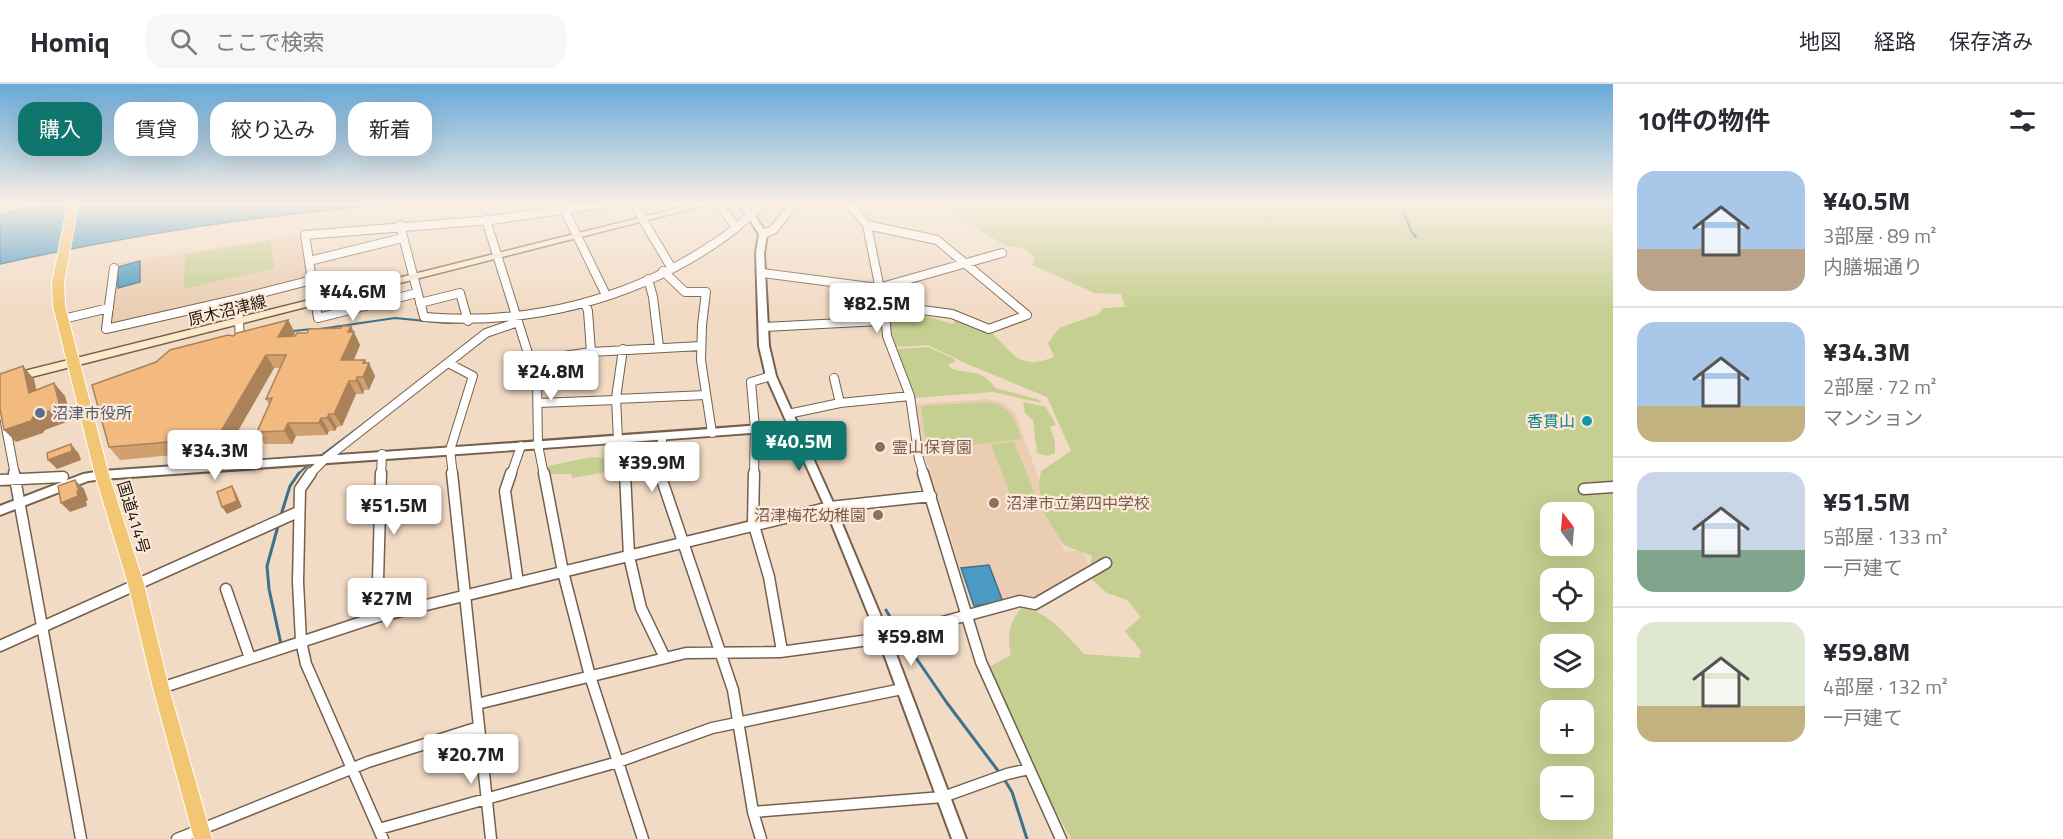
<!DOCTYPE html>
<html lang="ja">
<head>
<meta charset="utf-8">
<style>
	:root { --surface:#fff; --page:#f7f7f7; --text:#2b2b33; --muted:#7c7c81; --line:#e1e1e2; --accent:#0f766e }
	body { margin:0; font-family:"Titillium Web","Noto Sans JP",sans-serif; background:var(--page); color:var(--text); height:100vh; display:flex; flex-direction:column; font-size:22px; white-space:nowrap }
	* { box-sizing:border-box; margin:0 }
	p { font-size:20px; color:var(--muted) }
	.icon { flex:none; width:33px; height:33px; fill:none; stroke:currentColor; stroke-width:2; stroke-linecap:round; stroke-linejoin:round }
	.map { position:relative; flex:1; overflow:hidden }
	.side { display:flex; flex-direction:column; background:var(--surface); width:450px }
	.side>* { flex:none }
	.top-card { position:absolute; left:18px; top:18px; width:570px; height:54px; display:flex; gap:12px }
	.needle { width:39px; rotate:344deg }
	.controls { position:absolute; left:1540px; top:418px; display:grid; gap:12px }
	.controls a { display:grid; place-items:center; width:54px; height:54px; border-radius:12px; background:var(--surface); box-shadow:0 6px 24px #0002; font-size:30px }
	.price { position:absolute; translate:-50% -51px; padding:0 14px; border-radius:6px; background:#fff; color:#222; font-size:20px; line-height:39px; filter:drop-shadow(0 2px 3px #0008) }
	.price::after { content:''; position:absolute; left:50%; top:36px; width:18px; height:14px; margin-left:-9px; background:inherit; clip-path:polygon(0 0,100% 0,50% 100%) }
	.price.on { background:var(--accent); color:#fff }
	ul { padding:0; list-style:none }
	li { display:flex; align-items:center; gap:18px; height:150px; padding:0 24px }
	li+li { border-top:2px solid var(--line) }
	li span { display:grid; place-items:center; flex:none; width:168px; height:120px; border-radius:18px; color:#555 }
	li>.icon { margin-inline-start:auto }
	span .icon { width:72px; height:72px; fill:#fffc; stroke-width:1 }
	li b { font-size:26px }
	h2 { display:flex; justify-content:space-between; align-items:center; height:72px; padding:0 24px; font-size:26px }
	.pill { padding:0 21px; border-radius:18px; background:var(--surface); box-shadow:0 6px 24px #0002; font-size:21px; line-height:54px }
	.pill.on { background:var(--accent); color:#fff }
	header { display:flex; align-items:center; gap:36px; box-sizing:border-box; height:84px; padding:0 30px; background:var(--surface); border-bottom:2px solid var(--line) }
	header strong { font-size:28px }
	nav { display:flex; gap:33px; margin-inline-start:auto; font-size:21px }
	.search { width:420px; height:54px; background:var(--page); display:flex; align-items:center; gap:15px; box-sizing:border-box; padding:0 21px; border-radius:18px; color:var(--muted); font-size:22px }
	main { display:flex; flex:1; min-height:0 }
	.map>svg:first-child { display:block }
</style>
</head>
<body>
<header>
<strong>Homiq</strong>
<div class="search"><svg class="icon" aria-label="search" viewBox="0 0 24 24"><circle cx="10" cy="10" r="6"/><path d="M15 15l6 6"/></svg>ここで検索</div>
<nav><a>地図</a><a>経路</a><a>保存済み</a></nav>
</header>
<main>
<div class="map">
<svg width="1613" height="755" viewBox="0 0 1613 755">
	<rect width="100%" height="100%" fill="#f2dbc5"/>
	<!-- built -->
	<path fill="#ebceb2" d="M301 151 307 196 112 242 117 179Z
		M986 315 1005 319 1015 329 1065 468 1082 466 1090 484 1035 517 979 526 973 524 925 372 915 320Z"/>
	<!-- green -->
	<path fill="#c5cf91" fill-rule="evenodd" d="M940 120H1613V755H1071L1051 719 989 583 1011 571C1007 551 1009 539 1022 523 1046 526 1069 553 1084 570L1139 574 1141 567 1125 547 1141 533 1127 516 1107 509 1088 492 1092 472 1064 461 1043 428 1039 400 1041 387 1071 367 1047 313 965 279 928 261 895 263 889 237 909 227 953 240 958 232C967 236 979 240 988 246 1013 266 1015 288 1054 273L1048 259 1059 244 1099 230 1103 224 1125 223 1121 210 1095 209 1032 181 1035 174 1024 165 1002 160ZM1551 429H1584V462H1551ZM1551 495H1584V528H1551ZM1551 561H1584V594H1551ZM1551 627H1584V660H1551ZM1551 693H1584V726H1551Z
		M270 157 274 184 184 205 185 171Z
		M929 263 954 275 955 278 949 280V283C968 293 980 281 995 304L1037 315 1042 319 993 308 914 314 897 265Z
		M984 318C1012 321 1012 331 1022 355L927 366 921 322Z
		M1023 318 1046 323 1056 341 1050 343 1055 357V369L1048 372 1037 369 1033 336 1025 329Z
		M1014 358 1038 418 1014 421 991 360Z
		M591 373 603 374 605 379 622 375 623 385 572 394 571 390H551L548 382Z"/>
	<!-- water -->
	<path fill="#4a9ac4" stroke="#3d728d" stroke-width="1.5" d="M50 120H398C264 130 130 151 0 180V131L27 123Z
		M140 177V198L118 204V183Z
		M989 481 1003 518 974 522 961 484Z"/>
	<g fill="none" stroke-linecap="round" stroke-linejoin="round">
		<!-- stream-far1 -->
		<path stroke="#3d728d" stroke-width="2" d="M1401 120 1411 147 1416 153
			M551 230 584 223
			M320 245 395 234 446 239 494 237
			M488 245 508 237
			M293 247 312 245
			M319 373 386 323
			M297 391 309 380"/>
		<!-- stream -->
		<path stroke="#3d728d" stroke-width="3" d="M281 431 290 402 299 389
			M278 442 267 482 269 505 281 560
			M886 526 898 547
			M901 552 947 619 999 688
			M1004 695 1012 708 1027 755"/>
		<defs>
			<path id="minor-far1" d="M635 120 642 134
				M718 120 736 143
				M849 120 867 141 885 230 887 252 910 312 919 375 924 391
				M565 127 606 211
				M486 136 537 298 538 361 544 391
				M643 136 671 183
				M400 141 424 233C528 242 634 216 721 155 736 145 749 132 763 120
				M867 141 937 156 1027 231
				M763 150 773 146 794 120
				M309 177 403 154
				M114 184 106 245 238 215
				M663 187 685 208H706L702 241 701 276 712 349
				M762 189 878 204 1002 169
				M648 195 653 213 659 263
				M417 209 318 234 305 151 491 136 602 120
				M420 219 460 209 468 237
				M585 219 588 227 591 268
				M63 235 109 224
				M764 243 880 237 915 225 952 230 989 245 1027 231
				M240 258 238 215 312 196
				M530 277 591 268 701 262
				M450 280 473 292 450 366 453 391
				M834 294 840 319
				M616 315 706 311
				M538 319 616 316
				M788 330 840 319 910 312
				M5 338 15 391
				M662 353V391
				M618 356 616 314 623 265
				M623 356 625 391
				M309 391 325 375 486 249 518 238
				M381 391 382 370
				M511 391 521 362
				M754 391 755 345 751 298 771 292"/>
			<path id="minor" d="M14 389 81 755
				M311 389 300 405 298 498 301 557 306 580 383 755
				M452 389 491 755
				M511 389 505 407 518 499
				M544 389 563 488 590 592 643 755
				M625 389 629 472 641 524 665 574
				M662 389V396L733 606 753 728 761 755
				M754 389 753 438 769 493 782 567
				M923 389 981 578 1061 755
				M0 396 63 393
				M1584 405 1613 403
				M226 505 250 574
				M377 533 381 389
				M0 562 298 428
				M161 604 377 533 830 423 931 412
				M477 620 686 569 780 568 884 554 1020 517 1035 520 1106 479
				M753 728 943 713 1007 690 1029 685
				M379 745 618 678 712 644 902 605
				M177 755 368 678 479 643"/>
			<path id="tertiary" d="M739 120H747L767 150 764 169 769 262 776 292 835 423 890 554 966 755H952L878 554 825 423 790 346C561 364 331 378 102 395L88 397 0 431V422L83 390 102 387C330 371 559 357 787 339L766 292 759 262 756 169 759 150Z"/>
			<path id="secondary" d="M695 120H710L0 301V293Z"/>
			<path id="trunk" d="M68 120H78L64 199 65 222 109 391 144 500 169 604 212 755H194L153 604 128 500 95 391 53 222 52 199Z"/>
		</defs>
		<!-- minor-far1 casing -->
		<use href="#minor-far1" stroke="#75604d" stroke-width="10"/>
		<!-- minor casing -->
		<use href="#minor" stroke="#75604d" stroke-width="13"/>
		<!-- tertiary casing -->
		<use href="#tertiary" stroke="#75604d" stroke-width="4"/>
		<!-- secondary casing -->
		<use href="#secondary" stroke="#75604d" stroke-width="3"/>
		<!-- trunk casing -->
		<use href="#trunk" stroke="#fff" stroke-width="2"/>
		<!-- minor-far1 -->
		<use href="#minor-far1" stroke="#fff" stroke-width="8"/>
		<!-- minor -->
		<use href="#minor" stroke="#fff" stroke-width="10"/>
		<!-- tertiary -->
		<use href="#tertiary" fill="#fff" fill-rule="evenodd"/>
		<!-- secondary -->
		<use href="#secondary" fill="#faeaca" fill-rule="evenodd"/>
		<!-- trunk -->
		<use href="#trunk" fill="#f3c673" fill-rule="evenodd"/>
	</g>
	<!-- wall -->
	<path fill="#d1a06e" d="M288 236 295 249 293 252 307 249 341 244 351 242 360 261 354 276 367 279 375 292 369 306H364L363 310H356L342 342 337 343 335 347H329L327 351 296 352 292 360H265L257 348 269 320 266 315 280 284H274L227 366 120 376 109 363 233 252Z"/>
	<!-- shaded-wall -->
	<path fill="#aa825a" d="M288 236 295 249 285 265 278 253Z
		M351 242 360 261 348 289 341 276 348 248Z
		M266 271 274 284 227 366 217 354Z
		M365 276 368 282 369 279 375 292 369 306 363 293V279Z
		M23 282 34 295 40 321 29 309Z
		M357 293 364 306 363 310 356 297Z
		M349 297 356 310 342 342 334 330Z
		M54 299 65 312 72 336 45 346 43 349 16 358 4 346Z
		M329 330 337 343 335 347 327 334Z
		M321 334 329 347 327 351 319 339Z
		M288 339 296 352 292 360 284 347Z
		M71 360 79 370 81 376 57 385 48 376Z
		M75 396 84 405 88 416 86 417 87 422 70 428 61 419Z
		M232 402 236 409 242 423 227 430 222 423Z"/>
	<!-- building -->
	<path fill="#f3ba80" stroke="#aa825a" stroke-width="1.5" d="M288 236 278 253 295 252 297 249H307L309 245 341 244 342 242H351L348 248H354L341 276H365L363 279H369L363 293H357L356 297H349L334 330H329L327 334H321L319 339H288L284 347 257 348 272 314 266 315 286 271H266L217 354 109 363 92 301 156 278 170 266 228 251 233 252 237 249Z
		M23 282 29 309 54 299 60 323 33 333 31 337 4 346 0 325V290Z
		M71 360 72 367 48 376 47 369Z
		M75 396 79 407H77L78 412 61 419 58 402Z
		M232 402 237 417 222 423 217 408Z"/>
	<!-- sky -->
	<linearGradient id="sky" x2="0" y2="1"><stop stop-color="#69aada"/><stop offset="0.53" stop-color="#f9efe5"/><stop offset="1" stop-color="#f9efe5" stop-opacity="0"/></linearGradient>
	<rect width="1613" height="226" fill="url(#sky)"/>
	<!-- markers -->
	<circle fill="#5c6f8a" stroke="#fce9d7" stroke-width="2" cx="40" cy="329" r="6"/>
	<circle fill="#0f9aa8" stroke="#fce9d7" stroke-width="2" cx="1587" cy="337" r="6"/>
	<g fill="#8d6e63" stroke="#fce9d7" stroke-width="2">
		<circle cx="880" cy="363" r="6"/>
		<circle cx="994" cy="419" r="6"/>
		<circle cx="878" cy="431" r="6"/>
	</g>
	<g text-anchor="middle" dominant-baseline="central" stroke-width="4.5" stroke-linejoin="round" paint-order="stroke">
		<!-- street labels -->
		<g font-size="16" fill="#1e160e" stroke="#fce9d7">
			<text transform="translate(227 226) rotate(-14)">原木沼津線</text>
			<text transform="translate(134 433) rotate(73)">国道414号</text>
		</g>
		<!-- service labels -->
		<g font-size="16" fill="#4e5e75" stroke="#fce9d7" text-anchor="start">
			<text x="52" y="329">沼津市役所</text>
		</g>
		<!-- culture labels -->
		<g font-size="16" fill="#0d838f" stroke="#fce9d7" text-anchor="end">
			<text x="1575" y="337">香貫山</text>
		</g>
		<!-- education labels -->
		<g font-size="16" fill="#785e54" stroke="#fce9d7" text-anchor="start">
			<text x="892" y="363">霊山保育園</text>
			<text x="1006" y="419">沼津市立第四中学校</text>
			<text x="866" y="431" text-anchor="end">沼津梅花幼稚園</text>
		</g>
	</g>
</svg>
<div class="controls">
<a><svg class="needle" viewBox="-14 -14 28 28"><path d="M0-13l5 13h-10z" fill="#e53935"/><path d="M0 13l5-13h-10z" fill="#7c7c81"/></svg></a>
<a><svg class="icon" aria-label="locate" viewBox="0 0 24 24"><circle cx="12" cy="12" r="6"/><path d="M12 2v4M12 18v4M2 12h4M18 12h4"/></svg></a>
<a><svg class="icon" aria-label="layers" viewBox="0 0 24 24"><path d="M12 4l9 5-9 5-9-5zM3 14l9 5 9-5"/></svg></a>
<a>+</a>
<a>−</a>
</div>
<b class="price" style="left:353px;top:238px">¥44.6M</b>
<b class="price" style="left:877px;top:250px">¥82.5M</b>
<b class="price" style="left:551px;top:318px">¥24.8M</b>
<b class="price on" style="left:799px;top:388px">¥40.5M</b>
<b class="price" style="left:215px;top:397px">¥34.3M</b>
<b class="price" style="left:652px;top:409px">¥39.9M</b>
<b class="price" style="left:394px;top:452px">¥51.5M</b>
<b class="price" style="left:387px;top:545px">¥27M</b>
<b class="price" style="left:911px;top:583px">¥59.8M</b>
<b class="price" style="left:471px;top:701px">¥20.7M</b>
<div class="top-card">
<a class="pill on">購入</a>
<a class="pill">賃貸</a>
<a class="pill">絞り込み</a>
<a class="pill">新着</a>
</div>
</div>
<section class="side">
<h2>10件の物件<svg class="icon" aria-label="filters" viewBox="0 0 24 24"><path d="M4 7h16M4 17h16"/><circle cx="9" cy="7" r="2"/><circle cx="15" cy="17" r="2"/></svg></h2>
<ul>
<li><span style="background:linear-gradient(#a9c7e8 65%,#b9a48a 0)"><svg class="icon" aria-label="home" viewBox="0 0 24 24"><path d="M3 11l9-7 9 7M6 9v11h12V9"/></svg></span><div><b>¥40.5M</b><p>3部屋 · 89 m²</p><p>内膳堀通り</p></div></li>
<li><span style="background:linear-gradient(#a9c7e8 70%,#c2b280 0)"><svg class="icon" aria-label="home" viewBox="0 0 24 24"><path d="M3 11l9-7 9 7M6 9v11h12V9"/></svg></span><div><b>¥34.3M</b><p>2部屋 · 72 m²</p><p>マンション</p></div></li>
<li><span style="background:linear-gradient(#c9d6e8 65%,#7fa58c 0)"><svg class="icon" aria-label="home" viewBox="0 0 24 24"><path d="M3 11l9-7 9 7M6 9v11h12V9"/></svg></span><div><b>¥51.5M</b><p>5部屋 · 133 m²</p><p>一戸建て</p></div></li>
<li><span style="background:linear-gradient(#dfe7d0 70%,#c2b280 0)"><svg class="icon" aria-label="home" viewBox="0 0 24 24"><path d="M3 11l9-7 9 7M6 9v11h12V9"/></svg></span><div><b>¥59.8M</b><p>4部屋 · 132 m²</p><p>一戸建て</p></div></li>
</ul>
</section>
</main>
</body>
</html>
